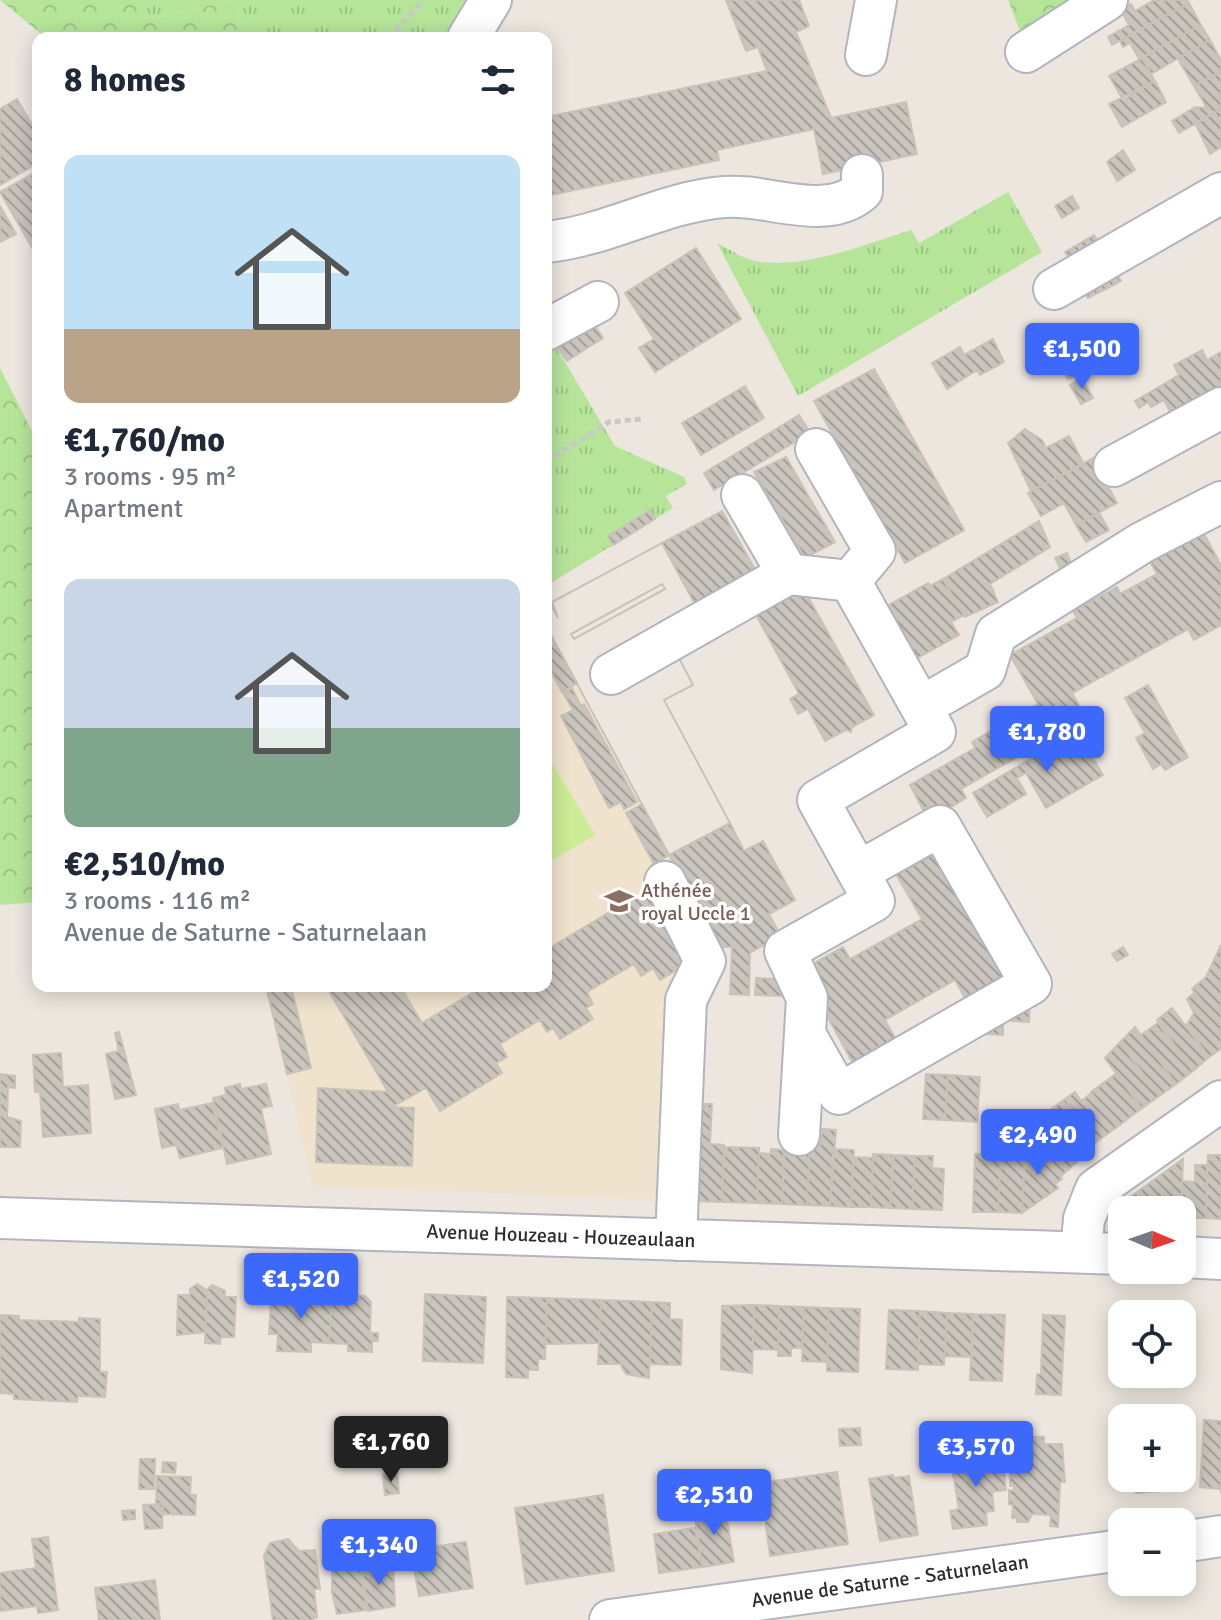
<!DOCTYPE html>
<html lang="en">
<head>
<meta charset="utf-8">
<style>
	:root { --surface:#fff; --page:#f2f2f3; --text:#1f2937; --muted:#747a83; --accent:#3c68fc }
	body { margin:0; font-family:Signika,sans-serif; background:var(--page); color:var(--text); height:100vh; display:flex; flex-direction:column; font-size:30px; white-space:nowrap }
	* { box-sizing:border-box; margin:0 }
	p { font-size:26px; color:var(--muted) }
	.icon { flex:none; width:44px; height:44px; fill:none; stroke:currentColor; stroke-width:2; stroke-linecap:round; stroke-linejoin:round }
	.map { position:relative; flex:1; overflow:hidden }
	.drawer { position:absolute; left:32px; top:32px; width:520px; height:960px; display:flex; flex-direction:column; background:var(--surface); border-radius:16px; box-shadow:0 4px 20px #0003 }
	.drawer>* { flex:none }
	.needle { width:52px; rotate:92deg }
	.fabs { position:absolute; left:1108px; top:1196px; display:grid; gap:16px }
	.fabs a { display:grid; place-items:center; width:88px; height:88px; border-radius:16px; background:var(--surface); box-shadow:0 4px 20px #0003; font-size:40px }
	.price { position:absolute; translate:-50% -68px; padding:0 18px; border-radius:8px; background:var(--accent); color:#fff; font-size:26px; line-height:52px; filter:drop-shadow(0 2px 4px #0008) }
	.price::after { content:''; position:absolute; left:50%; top:48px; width:24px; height:18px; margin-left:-12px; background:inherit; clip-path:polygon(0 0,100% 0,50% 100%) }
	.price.current { background:#222; color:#fff }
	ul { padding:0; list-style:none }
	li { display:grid; align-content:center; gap:16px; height:424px; padding:0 32px }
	li span { display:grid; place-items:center; height:248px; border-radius:16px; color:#555 }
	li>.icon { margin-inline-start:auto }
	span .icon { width:144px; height:144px; fill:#fffc; stroke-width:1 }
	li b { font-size:34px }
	h2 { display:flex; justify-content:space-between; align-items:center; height:96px; padding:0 32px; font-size:34px }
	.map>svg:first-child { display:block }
</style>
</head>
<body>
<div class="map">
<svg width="1221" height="1620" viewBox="0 0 1221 1620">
	<defs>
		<pattern id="grass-tufts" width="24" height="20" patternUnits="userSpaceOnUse" patternTransform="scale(2)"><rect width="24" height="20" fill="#b6e59a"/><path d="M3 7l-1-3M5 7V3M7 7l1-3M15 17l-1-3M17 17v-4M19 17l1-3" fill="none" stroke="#9dc585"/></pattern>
		<pattern id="forest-crowns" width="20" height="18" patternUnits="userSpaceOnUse" patternTransform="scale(2)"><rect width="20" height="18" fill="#b6e59a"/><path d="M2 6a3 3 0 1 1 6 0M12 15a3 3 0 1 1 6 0" fill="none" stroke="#9dc585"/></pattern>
		<pattern id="building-back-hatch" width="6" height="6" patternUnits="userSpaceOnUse" patternTransform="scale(2)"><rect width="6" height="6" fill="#c9c4bc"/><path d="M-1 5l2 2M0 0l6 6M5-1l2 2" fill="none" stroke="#a39f99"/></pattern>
	</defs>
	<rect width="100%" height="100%" fill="#ede6de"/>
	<!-- education -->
	<path fill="#efe3cd" d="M546 625 717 947 706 991 694 1201 313 1186 266 986H546Z"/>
	<!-- grass -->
	<path fill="url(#grass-tufts)" d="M138 0H480L456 38H220L242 30 235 0 152 18Z
		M1008 192 1042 252 798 396 717 243C727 248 739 256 751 260 797 272 867 244 911 230L919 243Z
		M550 337 615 446 684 477 687 484 666 496 673 508 655 519 649 510 608 535 613 545 546 586V339Z"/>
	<!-- forest -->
	<path fill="url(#forest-crowns)" d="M0 0H138L152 18 235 0 242 30 220 38H46Z
		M1008 0H1088L1023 39Z
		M0 368 34 435 38 434V902L0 905Z"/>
	<!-- pitch -->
	<path fill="#cbec95" d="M554 766 595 835 546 864V770Z"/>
	<!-- building -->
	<path fill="url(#building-back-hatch)" stroke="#c9c2b7" stroke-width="2" fill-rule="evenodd" d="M726 0H799L809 26 796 32 831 118 906 102 917 154 823 174 814 129 717 150 719 160 546 196V117L767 71 758 47 746 51Z
		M1154 0H1187L1189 3 1112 45 1108 37 1129 25 1121 10 1131 4 1135 11Z
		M1189 3 1201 25 1139 59 1130 43 1123 47 1120 41Z
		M1201 25 1210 40 1151 74 1142 58Z
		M1210 40 1221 60V72L1194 86 1178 59Z
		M1142 58 1155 81 1123 100 1109 76Z
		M1221 72V109L1179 133 1172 121 1195 107 1207 108 1194 86Z
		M1155 81 1166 102 1122 127 1109 104Z
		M17 99 38 135V163L0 185V109Z
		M1221 109V147L1210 154 1195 123Z
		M1123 150 1135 170 1117 181 1107 162Z
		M38 171V258L0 192Z
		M1072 196 1079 208 1062 218 1055 206Z
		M0 206 16 234 0 242Z
		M1094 235 1102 248 1073 265 1065 252Z
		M696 248 741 319 655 372 639 348 654 339 625 293Z
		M1113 268 1121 281 1088 298 1082 287Z
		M587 315 603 338 567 361 552 339Z
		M993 339 1004 362 980 375 977 370 947 389 932 363 960 347 964 355Z
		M1202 350 1207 360 1221 352V386L1171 414 1164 400 1151 407 1148 402 1139 408 1135 401 1179 375 1174 365Z
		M1068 357 1077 375 1068 379 1059 363Z
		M874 369 964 530 905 563 814 401Z
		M1082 378 1093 398 1081 404 1070 385Z
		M745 386 764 418 701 455 682 423Z
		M799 415 810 433 714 490 704 473Z
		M1025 429 1042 440 1046 448 1069 436 1084 464 1031 491 1008 443Z
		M786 457 835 542 805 558 754 472Z
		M1093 458 1117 503 1076 525 1064 503 1041 516 1028 493Z
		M650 510 655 519 613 545 608 536Z
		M722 511 760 578 699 612 662 543Z
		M1099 513 1109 530 1086 542 1076 525Z
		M1039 521 1050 547 990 584 998 602 965 617 943 579Z
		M1202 530 1221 565V625L1194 640 1188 629 1072 693 1086 718 961 789 966 798 935 817 929 806 923 810 910 785 975 748 972 742 1038 704 1010 655 1077 618 1073 611 1117 587 1120 594 1157 574 1149 560Z
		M662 543 699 612 675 650 693 685 664 700 730 823 669 855 546 626V596L558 618 552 602ZM662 584 665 589 574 639 571 634Z
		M662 543 699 612 675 650 693 685 664 700 730 823 669 855 546 626V596L558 618 552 602Z
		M1067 553 1073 569 1063 574 1055 558Z
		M943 579 964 615 951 622 959 635 916 659 885 607 928 583 930 586Z
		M662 584 665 589 574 639 571 634Z
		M802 586 874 715 852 727 851 732 846 730 825 741 808 709 798 714 790 699 799 694 756 615Z
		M546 626 577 683 562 692 546 662Z
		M1148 685 1188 757 1165 770 1161 764 1153 769 1136 738 1145 733 1125 698Z
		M572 688 581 706 584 704 637 802 624 809 621 802 609 808 561 716 573 710 563 693Z
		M1087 725 1099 746 1089 752 1103 775 1046 808 1026 773 1017 778 1026 794 987 817 973 793Z
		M642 804 669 855 654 864 626 813Z
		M730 823 744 851 763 841 795 900 769 914 780 935 750 953 749 995 730 994 732 947H717L669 855Z
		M933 841 1012 981 969 1005 955 980 885 1020 899 1045 856 1069 802 970 843 947 850 959 922 919 890 864Z
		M652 887 694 960 660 980 653 968 641 976 634 964 587 992 593 1004 586 1008 593 1019 560 1039 553 1028 547 1032 540 1020 500 1044 507 1057 496 1063 502 1073 440 1111 426 1088 392 1107 414 1108 412 1166 316 1162 318 1088 388 1092 326 986H400L422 1023 484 986H546V950Z
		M1221 945V1026L1192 989 1206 977Z
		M1123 947 1128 955 1117 961 1112 954Z
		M756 978 782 979 781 996 755 995Z
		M266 986H291L311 1068 287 1074Z
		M1195 992 1221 1026V1049L1209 1057 1186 1026 1194 1013 1187 999Z
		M1030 1002 1029 1022 1012 1021 1013 1007Z
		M1172 1008 1209 1057 1193 1071 1157 1020Z
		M1158 1023 1193 1071 1176 1084 1141 1035Z
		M988 1024 1003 1025V1035L987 1034Z
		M1135 1027 1176 1084 1159 1096 1120 1042Z
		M119 1032 136 1095 115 1099 106 1054 119 1051 115 1033Z
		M1120 1042 1159 1096 1142 1108 1105 1058Z
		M61 1053 63 1087 88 1085 91 1133 43 1137 40 1092H35L33 1055Z
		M0 1074 15 1076V1088L8 1087 7 1117 21 1121 20 1147H0Z
		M926 1074 948 1075 945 1120 923 1119Z
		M1116 1074 1142 1108 1117 1127 1091 1092Z
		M948 1075 980 1077 977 1122 945 1120Z
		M240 1084 241 1089 266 1084 272 1106 261 1108 271 1154 227 1164 213 1098 226 1095 225 1088Z
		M1075 1092 1081 1101 1092 1093 1117 1127 1096 1142 1065 1099Z
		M1065 1099 1096 1142 1078 1159 1046 1113Z
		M212 1103 223 1148 180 1158 176 1145 162 1148 155 1109 178 1104 179 1110Z
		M699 1104H712L710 1144 724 1145 722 1202 694 1201Z
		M1055 1126 1079 1160 1060 1177 1035 1141Z
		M822 1129 836 1130 830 1206 807 1205 810 1143 821 1144Z
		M1002 1131 1014 1132 1015 1156 1025 1157 1022 1213 998 1212Z
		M785 1142 810 1143 807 1205 782 1204Z
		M1036 1143 1062 1179 1055 1184 1058 1188 1022 1213 1025 1151Z
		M724 1147 759 1148 757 1203 722 1202Z
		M771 1149 784 1150 782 1204 757 1203 759 1153 771 1154Z
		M833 1149 854 1150 851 1207 830 1206Z
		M873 1154 893 1155 890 1208 871 1207Z
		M975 1154 1001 1155 998 1212H973Z
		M894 1155 915 1156 912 1209 890 1208Z
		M1208 1155H1221V1219L1206 1218Z
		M915 1156H933L932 1168 944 1169 942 1210 912 1209Z
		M853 1157 873 1158 871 1207H851Z
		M1183 1159 1181 1210H1135L1130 1197Z
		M1195 1165H1207L1206 1218H1182V1181L1195 1182Z
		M197 1284 207 1290 206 1332 177 1335 178 1295H190V1289Z
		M212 1285 225 1291V1297H236L234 1337H221L220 1344 205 1343 207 1290Z
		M317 1290 332 1294 329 1343 311 1342V1352L277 1351 278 1334H269L271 1299H291L298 1293 314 1294Z
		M332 1294 365 1296 371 1302 370 1333H378V1341H372V1352L348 1351V1344L329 1343Z
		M425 1294 486 1297 483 1363 423 1361Z
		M507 1297 547 1298 545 1359H538V1370H528V1378L506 1377Z
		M547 1298 601 1300 599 1343 545 1344Z
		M601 1300 652 1302 649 1378 626 1374 620 1364H598Z
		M652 1302 670 1303V1319L682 1320 681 1365 650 1364Z
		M754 1305 779 1306 778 1350 753 1349Z
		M754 1305 752 1373 721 1369 722 1306Z
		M779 1306 804 1307 802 1348H791V1356H778Z
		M804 1307 829 1308 827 1362 802 1361Z
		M829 1308 860 1309 858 1372 827 1371Z
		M889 1310 920 1311 918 1370 886 1369Z
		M920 1311 947 1313 944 1365 918 1364Z
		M947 1313 973 1314 972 1357 945 1356Z
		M973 1314 1005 1315 1002 1381 970 1380Z
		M0 1315 19 1316V1320L79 1322V1318L100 1319V1372H107L105 1397 78 1396 77 1402 14 1399V1394L0 1393Z
		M1043 1315 1065 1316 1061 1395 1036 1394 1037 1374H1041Z
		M1150 1414 1151 1418H1122L1121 1450 1120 1433H1111L1110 1417Z
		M1204 1420 1221 1421V1493L1220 1489 1200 1487Z
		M860 1428 861 1445 840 1446 839 1429Z
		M1016 1436 1044 1437V1444H1062L1065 1482H1060L1058 1527 1050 1526 1051 1515 1032 1514 1028 1522H1017V1518H1012L1013 1505 1009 1504V1490L1014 1491V1486H1010V1474H1014V1470H1010L1011 1455H1015Z
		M993 1452 997 1464 1003 1463 1006 1490 992 1492 994 1511 986 1512 987 1525 953 1529 950 1511 959 1509 951 1462Z
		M140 1459H155L154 1489H139Z
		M163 1462 176 1463 175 1473 162 1472Z
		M837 1472 848 1544 770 1556 760 1483Z
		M397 1473 399 1493 385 1495 383 1474Z
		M893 1475 894 1478 909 1476 918 1535 880 1541 869 1479Z
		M157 1476 191 1477 190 1495H196L195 1515 163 1514V1504H156Z
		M1130 1478H1172L1173 1490 1136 1493 1135 1489H1131Z
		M603 1495 614 1571 526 1584 515 1508Z
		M163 1504 162 1528 145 1529 143 1505Z
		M724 1504 734 1562 702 1567 695 1516 709 1514 707 1507Z
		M135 1510V1519L123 1520 122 1511Z
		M695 1528 702 1567 659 1573 654 1534Z
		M48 1537 58 1610 38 1613 37 1606 0 1611V1573L36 1568 32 1539Z
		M288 1539 299 1551 315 1550 320 1589H314L317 1617 311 1620H273L264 1556 270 1543Z
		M466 1542 473 1588 419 1596 411 1550Z
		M393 1563 395 1606 368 1611 362 1568Z
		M360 1565 367 1610 337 1614 332 1592V1570Z
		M155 1580 160 1620H99L95 1588Z"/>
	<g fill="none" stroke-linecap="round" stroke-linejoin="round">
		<defs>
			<path id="minor" d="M468 38 491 0
				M1026 52 1107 0
				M866 55 876 0
				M546 242C608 236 662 202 724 197 766 193 826 223 862 191V175
				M1054 289 1221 193
				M546 330 598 302
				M816 449 875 551 850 581 921 707 985 670 996 634 1143 542 1221 502
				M1114 466 1221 408
				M742 495 788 574 850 581
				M611 674 788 574
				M665 882 705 961 686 1000 676 1240
				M805 1034 839 1094 1031 984 940 826 858 872
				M799 1135 807 998 785 951 874 901 818 800 935 732 921 707
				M0 1218 1122 1254
				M1081 1252 1084 1219 1096 1189 1221 1101
				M1182 1257 1221 1259
				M1182 1542 1221 1536
				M610 1620 1122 1550"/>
		</defs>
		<!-- minor casing -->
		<use href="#minor" stroke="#b2b5bf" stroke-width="44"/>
		<!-- path -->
		<path stroke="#c8c8c8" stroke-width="5" stroke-dasharray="6 4" stroke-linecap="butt" d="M256 38H261
			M389 38 423 0
			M546 461 609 422 642 419"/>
		<!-- minor -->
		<use href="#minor" stroke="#fff" stroke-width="40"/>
	</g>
	<!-- icons -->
	<defs>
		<symbol id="school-bare" viewBox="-9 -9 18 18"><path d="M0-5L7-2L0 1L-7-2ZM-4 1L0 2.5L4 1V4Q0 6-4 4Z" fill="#8d6e63" stroke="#fff" stroke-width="2.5" paint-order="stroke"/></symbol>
	</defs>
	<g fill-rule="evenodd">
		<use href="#school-bare" x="599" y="881" width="40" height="40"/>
	</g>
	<g text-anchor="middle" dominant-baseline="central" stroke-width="7" stroke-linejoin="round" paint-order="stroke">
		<!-- education labels -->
		<g font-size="20" fill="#785e54" stroke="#fff" text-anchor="start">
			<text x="641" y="890">Athénée<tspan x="641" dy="23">royal Uccle 1</tspan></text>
		</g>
		<!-- street labels -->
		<g font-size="20" fill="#2c2c2c" stroke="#fff">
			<text transform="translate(561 1236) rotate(2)">Avenue Houzeau - Houzeaulaan</text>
			<text transform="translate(890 1581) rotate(-8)">Avenue de Saturne - Saturnelaan</text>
		</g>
	</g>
</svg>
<div class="fabs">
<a><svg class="needle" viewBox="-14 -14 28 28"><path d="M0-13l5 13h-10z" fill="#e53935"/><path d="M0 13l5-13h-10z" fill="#747a83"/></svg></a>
<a><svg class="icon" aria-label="locate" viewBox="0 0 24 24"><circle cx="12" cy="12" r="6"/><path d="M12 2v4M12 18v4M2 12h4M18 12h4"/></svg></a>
<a>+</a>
<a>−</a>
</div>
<b class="price" style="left:1082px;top:391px">€1,500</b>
<b class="price" style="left:1047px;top:774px">€1,780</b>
<b class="price" style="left:1038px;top:1177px">€2,490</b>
<b class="price" style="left:301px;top:1321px">€1,520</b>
<b class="price current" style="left:391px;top:1484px">€1,760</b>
<b class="price" style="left:976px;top:1489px">€3,570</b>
<b class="price" style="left:714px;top:1537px">€2,510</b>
<b class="price" style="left:379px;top:1587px">€1,340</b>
<section class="drawer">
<h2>8 homes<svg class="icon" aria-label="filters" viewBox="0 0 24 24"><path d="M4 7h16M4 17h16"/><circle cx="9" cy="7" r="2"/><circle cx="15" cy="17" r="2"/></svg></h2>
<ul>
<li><span style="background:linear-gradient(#bfe0f5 70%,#b9a48a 0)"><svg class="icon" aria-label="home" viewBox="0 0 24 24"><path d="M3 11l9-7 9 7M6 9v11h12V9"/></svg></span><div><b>€1,760/mo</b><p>3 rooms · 95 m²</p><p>Apartment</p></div></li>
<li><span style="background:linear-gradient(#c9d6e8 60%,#7fa58c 0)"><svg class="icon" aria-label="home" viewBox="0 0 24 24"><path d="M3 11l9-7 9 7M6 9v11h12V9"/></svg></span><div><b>€2,510/mo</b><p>3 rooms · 116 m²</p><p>Avenue de Saturne - Saturnelaan</p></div></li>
</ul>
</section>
</div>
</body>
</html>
